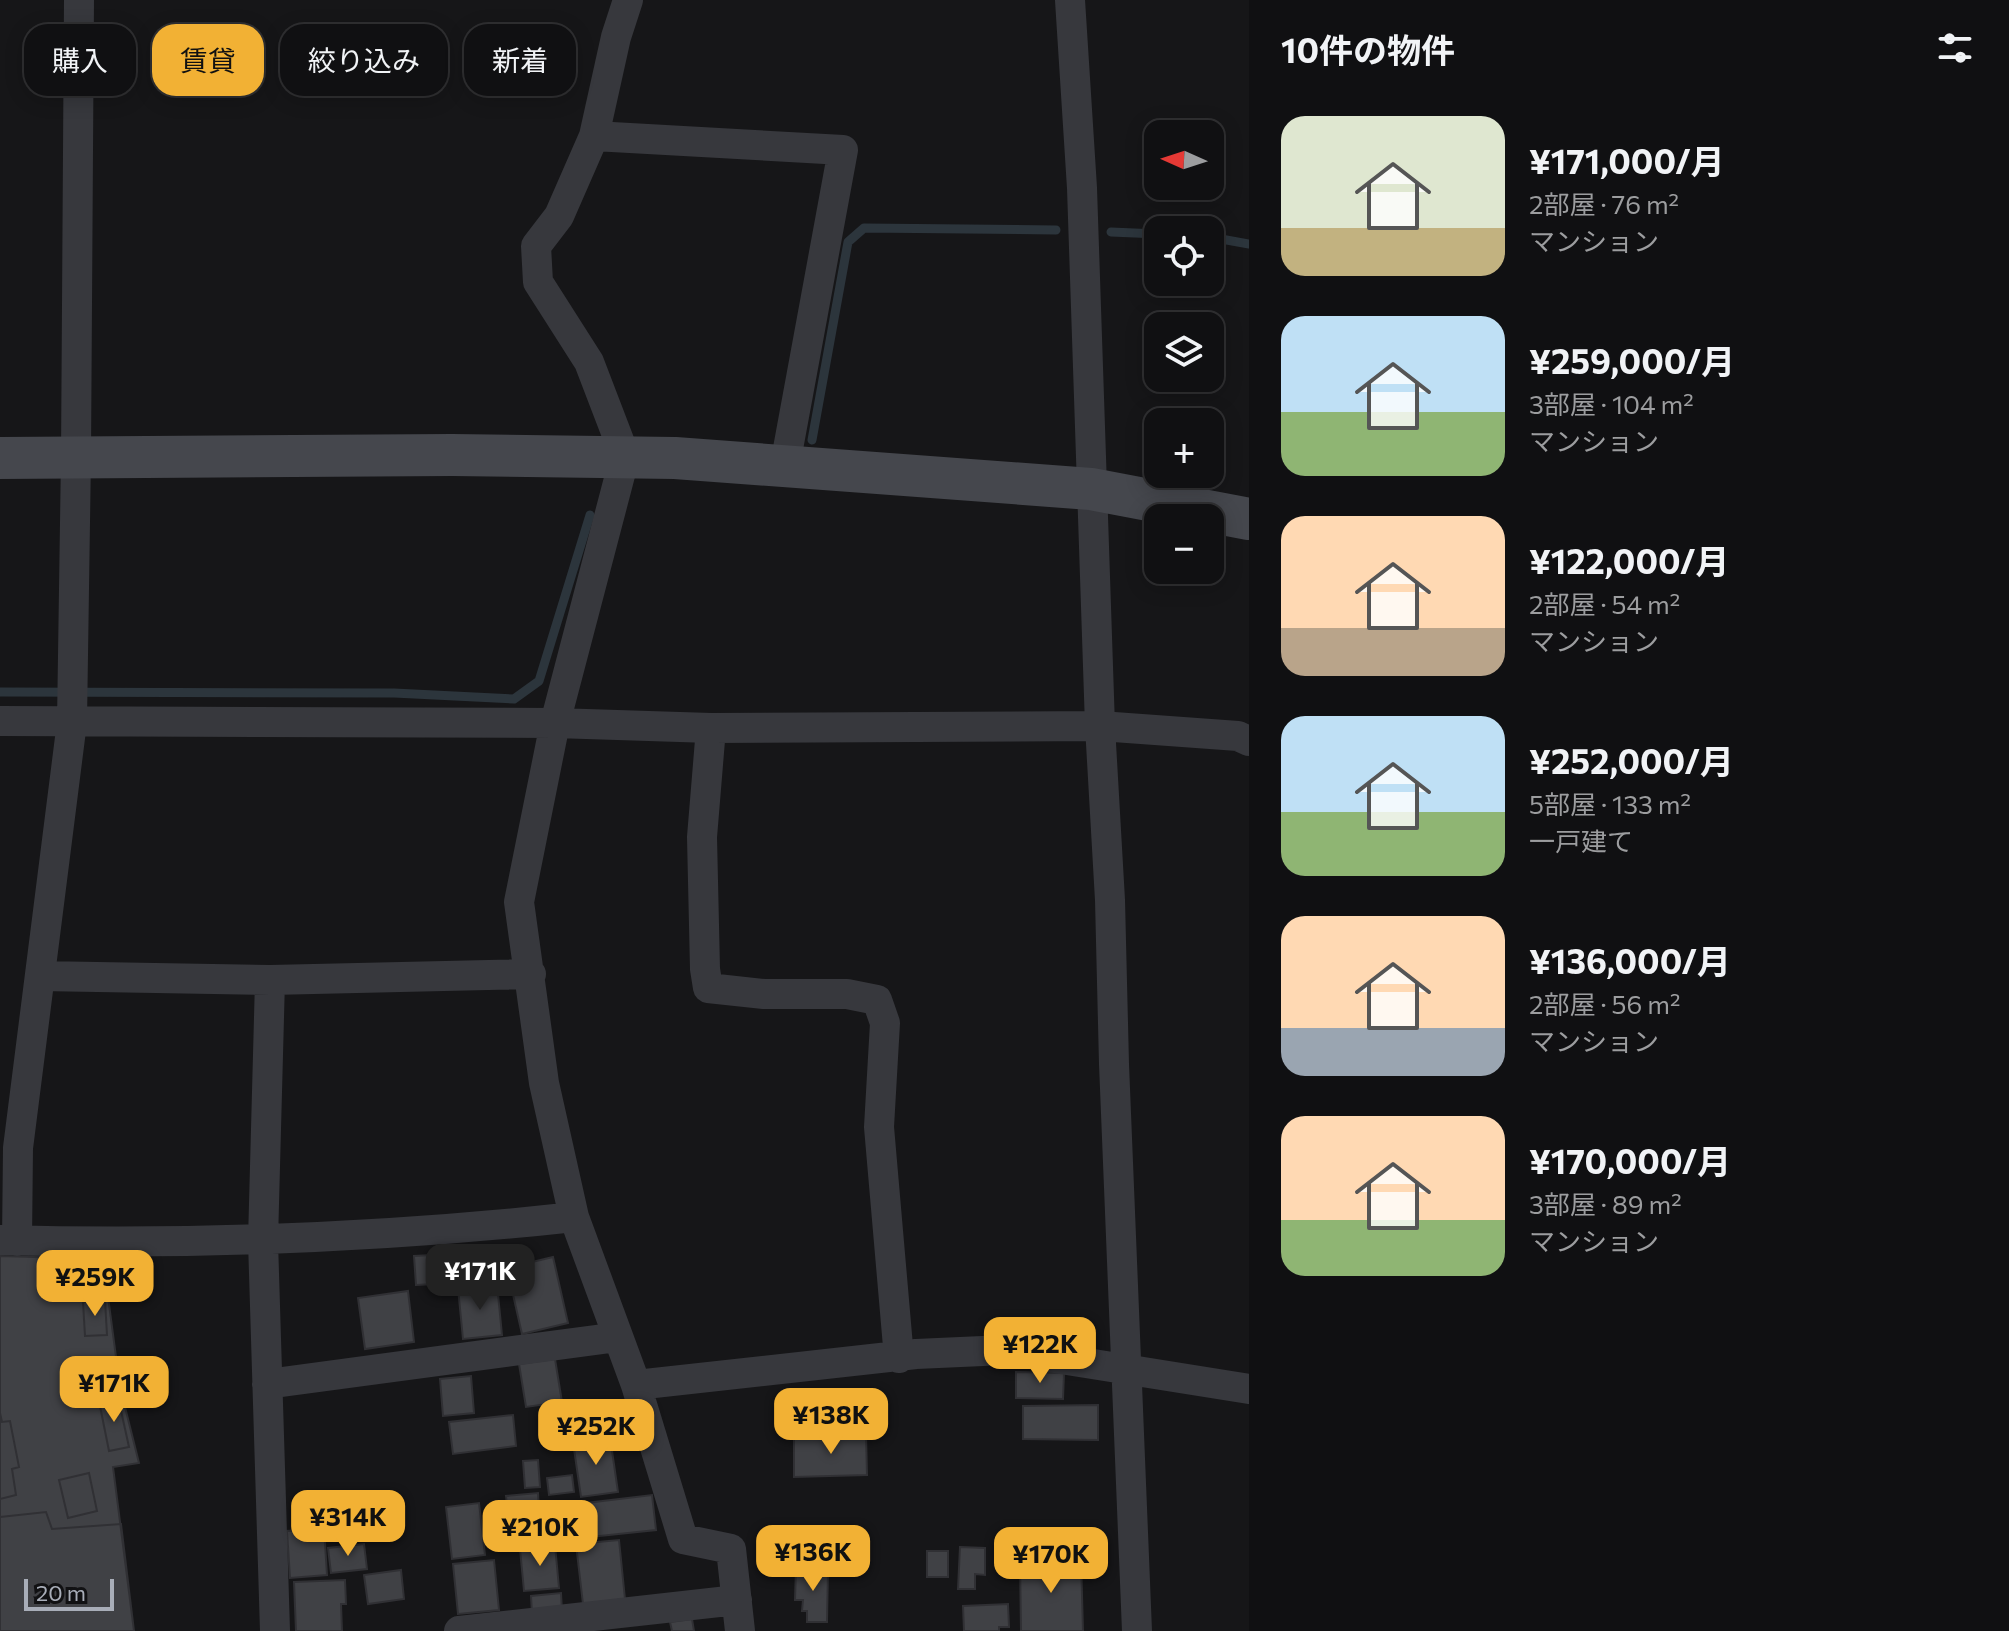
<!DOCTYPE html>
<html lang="ja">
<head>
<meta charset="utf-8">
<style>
	:root { --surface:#101012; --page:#19191b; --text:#f1f3f6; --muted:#9c9d9f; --line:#303032; --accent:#f2b134 }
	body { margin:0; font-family:Commissioner,"Noto Sans JP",sans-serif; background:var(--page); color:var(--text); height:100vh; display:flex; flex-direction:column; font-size:30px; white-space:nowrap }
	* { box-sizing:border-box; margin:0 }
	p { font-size:26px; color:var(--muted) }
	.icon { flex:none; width:44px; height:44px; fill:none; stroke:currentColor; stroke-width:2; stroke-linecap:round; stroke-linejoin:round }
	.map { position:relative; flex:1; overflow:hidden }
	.sheet { display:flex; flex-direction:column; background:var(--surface); width:760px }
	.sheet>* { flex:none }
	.hud { position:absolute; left:24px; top:24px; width:760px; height:72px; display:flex; gap:16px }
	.needle { width:52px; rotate:273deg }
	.controls { position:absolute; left:1144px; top:120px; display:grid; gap:16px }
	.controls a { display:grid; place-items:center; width:80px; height:80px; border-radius:16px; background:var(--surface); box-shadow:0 4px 20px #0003,0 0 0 2px var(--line); font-size:40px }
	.scale { position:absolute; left:24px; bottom:20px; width:90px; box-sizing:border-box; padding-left:8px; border:4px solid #a8adb8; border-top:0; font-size:22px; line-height:28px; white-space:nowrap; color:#a8adb8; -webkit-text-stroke:6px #111113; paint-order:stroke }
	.price { position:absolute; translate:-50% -68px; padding:0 18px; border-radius:16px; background:var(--accent); color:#111; font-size:26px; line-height:52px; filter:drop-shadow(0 2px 4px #0008) }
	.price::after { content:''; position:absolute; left:50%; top:48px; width:24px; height:18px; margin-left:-12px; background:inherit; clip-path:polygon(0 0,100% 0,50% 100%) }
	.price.selected { background:#222; color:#fff }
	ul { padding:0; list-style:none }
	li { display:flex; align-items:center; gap:24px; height:200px; padding:0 32px }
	li span { display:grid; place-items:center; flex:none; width:224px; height:160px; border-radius:24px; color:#555 }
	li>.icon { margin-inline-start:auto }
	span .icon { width:96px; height:96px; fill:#fffc; stroke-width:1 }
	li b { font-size:34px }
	h2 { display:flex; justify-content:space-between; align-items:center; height:96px; padding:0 32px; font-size:34px }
	.chip { padding:0 28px; border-radius:24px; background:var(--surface); box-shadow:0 4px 20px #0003,0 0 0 2px var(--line); font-size:28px; line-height:72px }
	.chip.selected { background:var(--accent); color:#111 }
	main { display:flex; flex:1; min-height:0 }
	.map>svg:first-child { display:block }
</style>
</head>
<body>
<main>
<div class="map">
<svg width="1249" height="1631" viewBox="0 0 1249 1631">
	<rect width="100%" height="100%" fill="#161618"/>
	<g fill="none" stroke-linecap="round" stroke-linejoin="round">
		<!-- stream -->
		<path stroke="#2c353c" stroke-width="9" d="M1111 232 1158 234
			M1210 237 1249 244
			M812 440 848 242 864 228 1056 230
			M0 692 394 693 514 699 539 681 590 515"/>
	</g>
	<!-- building -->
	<path fill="#404145" stroke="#303034" stroke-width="2" d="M432 1255 435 1284 416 1285 414 1256Z
		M0 1256 103 1259 120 1387 139 1463 113 1467 134 1631H0Z
		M553 1257 568 1323 522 1334 507 1268Z
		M42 1262 86 1264 84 1292 40 1289Z
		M497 1284 502 1335 463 1339 458 1288Z
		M408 1291 414 1342 365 1349 358 1298Z
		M105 1300 107 1335 85 1336 83 1302Z
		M108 1359 114 1387 87 1393 81 1365Z
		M555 1359 562 1402 526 1407 519 1364Z
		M1016 1372 1064 1373 1063 1399 1016 1398Z
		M471 1376 474 1413 443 1416 440 1379Z
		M118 1397 129 1447 109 1451 99 1401Z
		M596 1401 599 1425 575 1428 572 1404Z
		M1098 1405V1440L1023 1439V1406Z
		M0 1413 2 1422 10 1421 19 1467 12 1469 16 1495 0 1499Z
		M513 1415 516 1446 453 1454 449 1422Z
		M866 1434 867 1475 794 1477V1438Z
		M610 1437 618 1492 581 1497 573 1442Z
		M538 1460 540 1487 525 1488 523 1461Z
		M89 1473 97 1511 68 1518 59 1480Z
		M572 1475 574 1492 549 1495 547 1478Z
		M538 1493 539 1511 557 1510 559 1540 511 1544 506 1496Z
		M652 1495 656 1530 581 1538 578 1504Z
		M479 1503 485 1555 452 1559 446 1507Z
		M46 1512 52 1529 121 1524 134 1631H0V1517Z
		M364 1515 367 1540 345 1543 341 1518Z
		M324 1528 327 1575 290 1578 287 1531Z
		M619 1540 625 1599 583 1604 576 1544Z
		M364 1544 367 1569 331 1573 328 1548Z
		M555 1545 559 1588 524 1591 520 1549Z
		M960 1547 985 1548V1575L975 1574V1589H958Z
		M927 1551H948V1577H927Z
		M1081 1559 1083 1631H1021L1020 1560Z
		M494 1560 499 1610 458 1614 453 1564Z
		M796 1568 828 1569 827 1622H807V1611H802L803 1600H795Z
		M401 1570 404 1599 368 1604 364 1575Z
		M345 1580 346 1604H341L342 1631H296L294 1582Z
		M561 1593 562 1611 532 1614 531 1596Z
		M1008 1604 1009 1627H999V1631H964L963 1606Z
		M692 1619 694 1631H672L670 1622Z"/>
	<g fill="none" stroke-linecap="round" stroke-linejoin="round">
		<!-- street -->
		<path stroke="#37383d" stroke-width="30" d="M1070 0 1082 188 1100 726 1110 900 1114 1064 1137 1631
			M594 136 843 150 785 465
			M0 721 555 723 711 728 1100 726 1238 736 1249 741
			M711 728 702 837 705 969 708 988 764 994H847L877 1000 885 1023 879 1127 899 1358
			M40 976 270 980 531 974
			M270 980 263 1241 275 1631
			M574 1217 544 1083 519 902 555 723 625 456 589 362 538 282 536 246 559 216 594 136 616 37 628 0
			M0 1240C192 1245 383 1238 574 1217L636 1385 916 1354 1005 1350 1249 1389
			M17 1241 18 1148 72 722 76 456 79 0
			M267 1384 618 1337
			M636 1385 683 1539 731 1549 740 1631
			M459 1631 737 1600"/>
		<!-- secondary -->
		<path stroke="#45474d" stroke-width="42" d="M0 458 452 455 675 458 1091 489 1249 519"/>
	</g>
</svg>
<div class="controls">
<a><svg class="needle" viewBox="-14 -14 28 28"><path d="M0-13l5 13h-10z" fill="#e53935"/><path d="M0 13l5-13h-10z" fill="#9c9d9f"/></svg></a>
<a><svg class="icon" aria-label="locate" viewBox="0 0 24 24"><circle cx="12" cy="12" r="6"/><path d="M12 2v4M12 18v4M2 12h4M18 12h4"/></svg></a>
<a><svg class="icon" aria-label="layers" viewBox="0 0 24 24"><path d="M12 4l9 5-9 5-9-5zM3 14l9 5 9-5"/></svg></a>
<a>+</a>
<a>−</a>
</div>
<div class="scale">20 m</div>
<b class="price selected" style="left:480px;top:1312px">¥171K</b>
<b class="price" style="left:95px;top:1318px">¥259K</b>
<b class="price" style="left:1040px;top:1385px">¥122K</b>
<b class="price" style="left:114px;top:1424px">¥171K</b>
<b class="price" style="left:831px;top:1456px">¥138K</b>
<b class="price" style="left:596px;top:1467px">¥252K</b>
<b class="price" style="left:348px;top:1558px">¥314K</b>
<b class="price" style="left:540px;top:1568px">¥210K</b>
<b class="price" style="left:813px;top:1593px">¥136K</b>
<b class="price" style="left:1051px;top:1595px">¥170K</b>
<div class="hud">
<a class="chip">購入</a>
<a class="chip selected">賃貸</a>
<a class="chip">絞り込み</a>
<a class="chip">新着</a>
</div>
</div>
<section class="sheet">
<h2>10件の物件<svg class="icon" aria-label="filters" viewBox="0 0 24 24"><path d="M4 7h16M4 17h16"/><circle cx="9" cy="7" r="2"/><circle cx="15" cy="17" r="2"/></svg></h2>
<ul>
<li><span style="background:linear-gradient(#dfe7d0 70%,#c2b280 0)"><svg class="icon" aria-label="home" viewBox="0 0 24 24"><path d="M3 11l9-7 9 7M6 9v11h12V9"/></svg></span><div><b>¥171,000/月</b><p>2部屋 · 76 m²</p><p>マンション</p></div></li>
<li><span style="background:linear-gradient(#bfe0f5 60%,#8fb573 0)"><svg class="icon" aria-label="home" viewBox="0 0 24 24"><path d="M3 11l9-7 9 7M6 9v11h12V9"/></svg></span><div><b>¥259,000/月</b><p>3部屋 · 104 m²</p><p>マンション</p></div></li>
<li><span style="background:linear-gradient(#ffd9b3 70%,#b9a48a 0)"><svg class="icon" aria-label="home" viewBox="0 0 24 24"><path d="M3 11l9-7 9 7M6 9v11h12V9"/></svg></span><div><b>¥122,000/月</b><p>2部屋 · 54 m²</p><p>マンション</p></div></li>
<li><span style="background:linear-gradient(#bfe0f5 60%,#8fb573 0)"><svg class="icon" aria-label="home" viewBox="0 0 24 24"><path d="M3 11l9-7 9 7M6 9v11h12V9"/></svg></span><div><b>¥252,000/月</b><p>5部屋 · 133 m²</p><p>一戸建て</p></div></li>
<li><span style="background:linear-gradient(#ffd9b3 70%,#9aa5b1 0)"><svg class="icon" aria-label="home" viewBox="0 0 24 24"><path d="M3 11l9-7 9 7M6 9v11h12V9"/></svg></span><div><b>¥136,000/月</b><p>2部屋 · 56 m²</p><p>マンション</p></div></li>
<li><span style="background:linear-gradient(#ffd9b3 65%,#8fb573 0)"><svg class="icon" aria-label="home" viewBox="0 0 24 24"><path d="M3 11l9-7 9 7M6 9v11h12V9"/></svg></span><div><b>¥170,000/月</b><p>3部屋 · 89 m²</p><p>マンション</p></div></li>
</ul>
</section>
</main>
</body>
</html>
